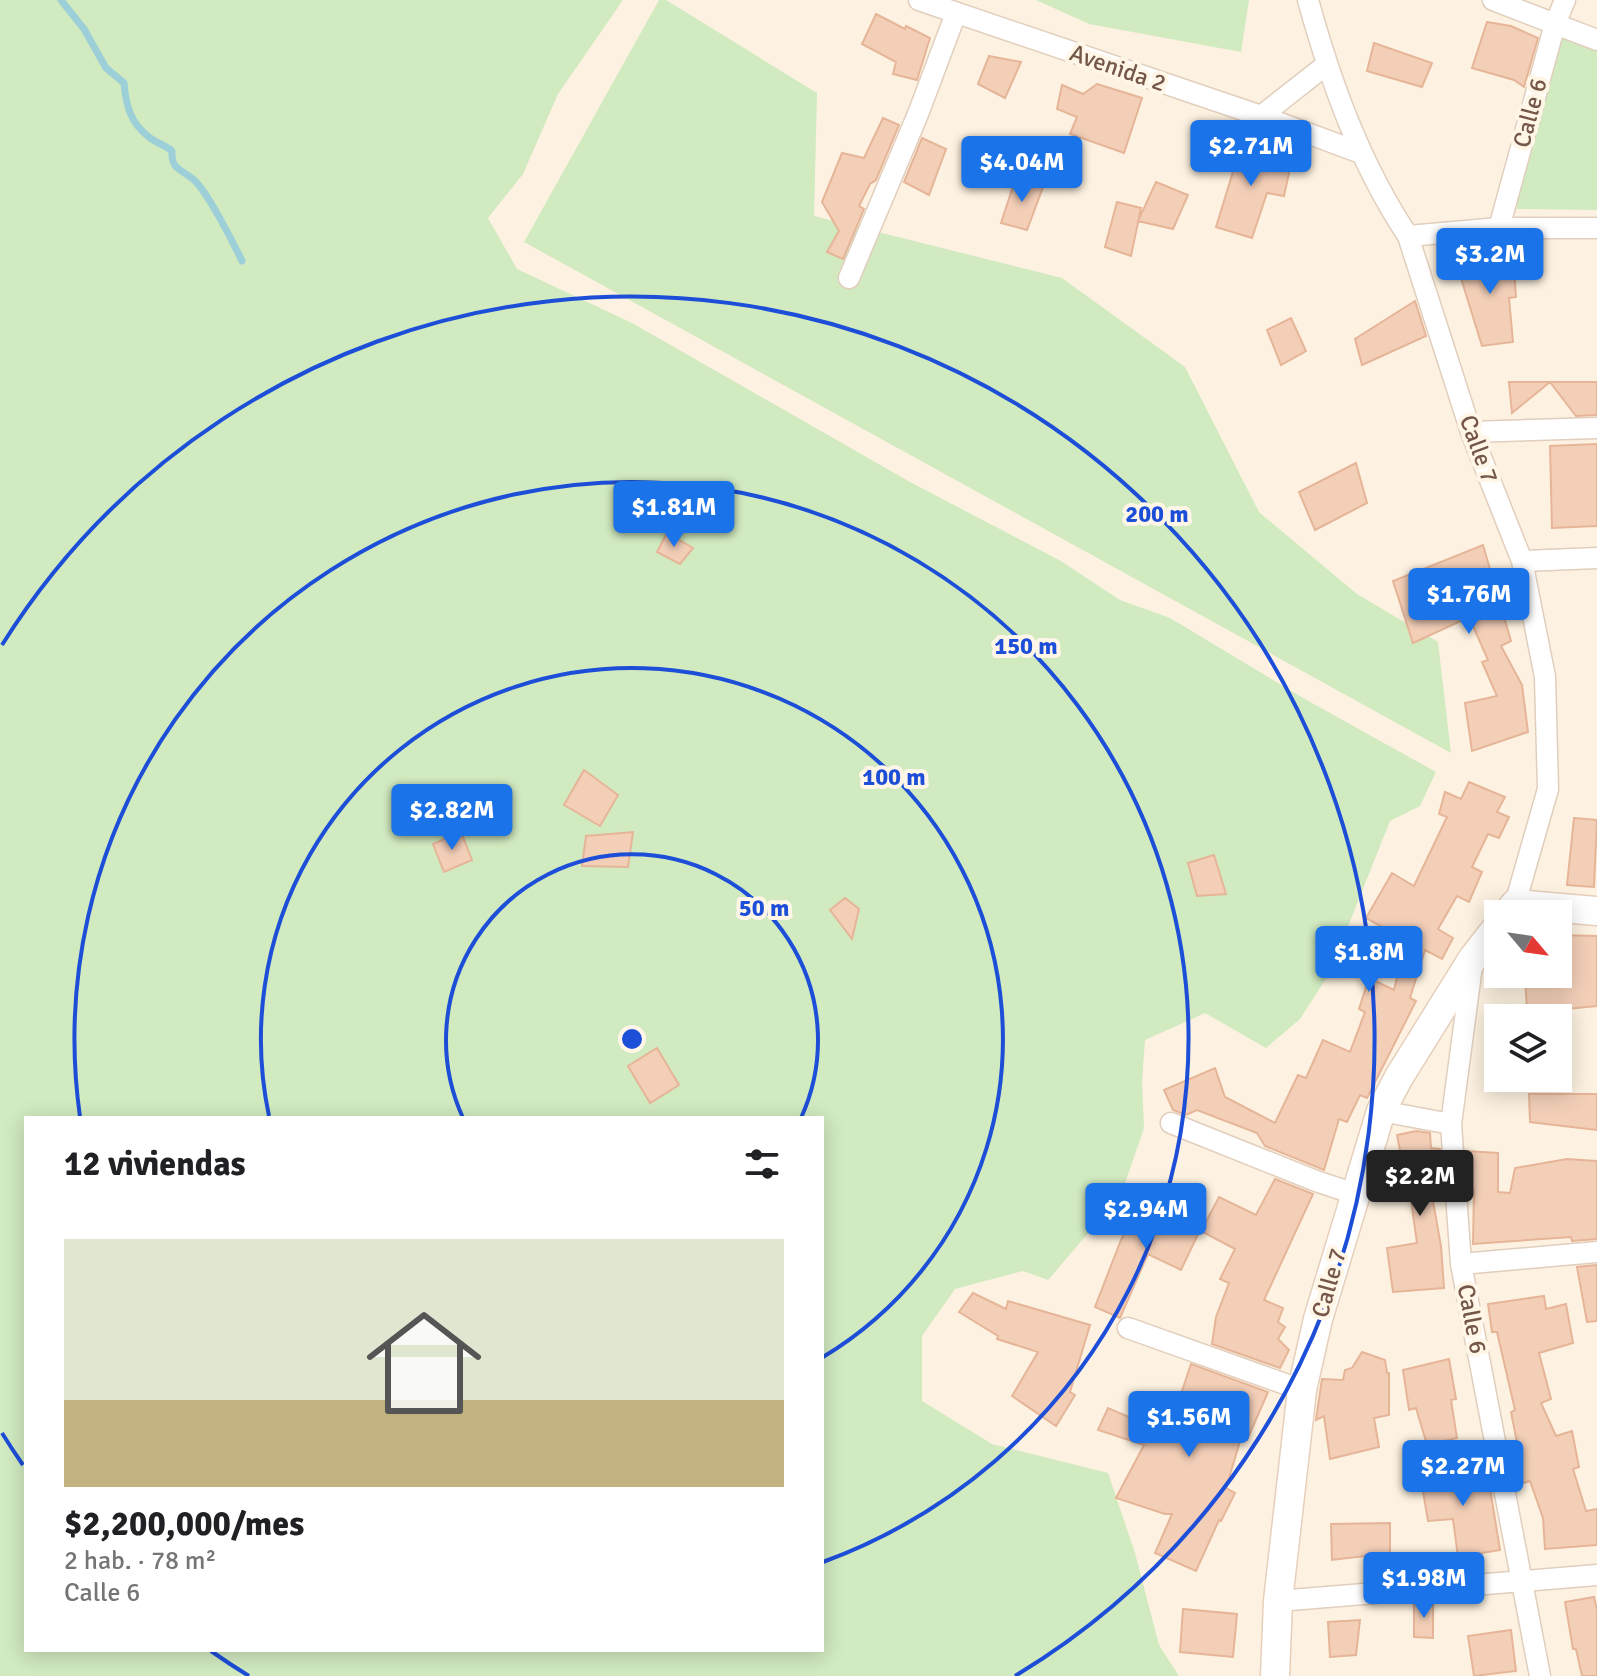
<!DOCTYPE html>
<html lang="es">
<head>
<meta charset="utf-8">
<style>
	:root { --surface:#fff; --page:#f6f6f6; --text:#202124; --muted:#757577; --line:#e0e0e0; --accent:#1a73e8 }
	body { margin:0; font-family:Signika,sans-serif; background:var(--page); color:var(--text); height:100vh; display:flex; flex-direction:column; font-size:30px; white-space:nowrap }
	* { box-sizing:border-box; margin:0 }
	p { font-size:26px; color:var(--muted) }
	.icon { flex:none; width:44px; height:44px; fill:none; stroke:currentColor; stroke-width:2; stroke-linecap:round; stroke-linejoin:round }
	.map { position:relative; flex:1; overflow:hidden }
	.details { position:absolute; left:24px; top:1116px; width:800px; height:536px; display:flex; flex-direction:column; background:var(--surface); border-radius:0px; box-shadow:0 4px 20px #0003 }
	.details>* { flex:none }
	.needle { width:52px; rotate:119deg }
	.buttons { position:absolute; left:1484px; top:900px; display:grid; gap:16px }
	.buttons a { display:grid; place-items:center; width:88px; height:88px; border-radius:0px; background:var(--surface); box-shadow:0 4px 20px #0003; font-size:40px }
	.price { position:absolute; translate:-50% -68px; padding:0 18px; border-radius:8px; background:var(--accent); color:#fff; font-size:26px; line-height:52px; filter:drop-shadow(0 2px 4px #0008) }
	.price::after { content:''; position:absolute; left:50%; top:48px; width:24px; height:18px; margin-left:-12px; background:inherit; clip-path:polygon(0 0,100% 0,50% 100%) }
	.price.current { background:#222; color:#fff }
	ul { padding:0; list-style:none }
	li { display:grid; align-content:center; gap:16px; height:424px; padding:0 40px }
	li+li { border-top:2px solid var(--line) }
	li span { display:grid; place-items:center; height:248px; border-radius:0px; color:#555 }
	li>.icon { margin-inline-start:auto }
	span .icon { width:144px; height:144px; fill:#fffc; stroke-width:1 }
	li b { font-size:34px }
	h2 { display:flex; justify-content:space-between; align-items:center; height:96px; padding:0 40px; font-size:34px }
	.map>svg:first-child { display:block }
</style>
</head>
<body>
<div class="map">
<svg width="1597" height="1676" viewBox="0 0 1597 1676">
	<rect width="100%" height="100%" fill="#fdf2e1"/>
	<!-- green -->
	<path fill="#d1eac0" fill-rule="evenodd" d="M0 0H623L558 94 523 174 488 218 517 269 632 323 910 482 1061 561 1120 600 1170 618 1303 698 1436 772 1420 806 1390 821 1329 974 1300 1019 1266 1048 1205 1013 1145 1040 1142 1082 1144 1128 1121 1195 1048 1280 1023 1271 955 1289 922 1336V1401L992 1444 1108 1473 1135 1553 1159 1645 1179 1676H0ZM26 1118H822V1650H26Z
		M659 0H666L817 93 814 216 1062 278 1185 367 1259 512 1357 594 1438 642 1451 753 524 242Z
		M1036 0H1249L1241 52 1089 24Z
		M1561 32 1597 46V210L1516 209Z"/>
	<g fill="none" stroke-linecap="round" stroke-linejoin="round">
		<!-- stream -->
		<path stroke="#9ccfd8" stroke-width="7" d="M61 0 84 29 106 68 124 83C126 105 130 123 149 137 156 143 165 145 172 151 171 170 181 169 193 179 207 191 233 242 242 261"/>
	</g>
	<!-- building -->
	<path fill="#f3cfb8" stroke="#e6b598" stroke-width="2" d="M876 14 905 29 906 26 930 38 917 80 893 74 896 62 862 44Z
		M1487 22 1511 26 1538 38 1524 87 1514 80 1472 68Z
		M1374 43 1432 63 1422 87 1367 71Z
		M989 56 1021 62 1005 98 978 84Z
		M1097 84 1142 98 1124 153 1070 134 1077 117 1057 109 1062 85 1083 94Z
		M883 118 899 125 876 180 870 184 859 206 864 209 843 259 827 252 839 231 822 202 842 153 864 158Z
		M922 138 946 149 929 195 904 182Z
		M1243 139H1265L1260 154 1291 164 1284 196 1267 193 1252 238 1216 227Z
		M1016 177 1043 187 1027 230 1001 223Z
		M1156 182 1188 195 1173 229 1138 221Z
		M1117 202 1141 208 1131 256 1105 247Z
		M1513 255 1516 297 1509 298 1513 342 1482 346 1455 259Z
		M1415 301 1426 336 1362 365 1355 339Z
		M1291 318 1306 351 1281 365 1267 330Z
		M1509 382H1550L1512 413Z
		M1550 382H1597V415L1576 416Z
		M1597 444V526L1552 528 1550 446Z
		M1356 463 1367 503 1315 530 1299 492Z
		M667 533 693 548 680 564 657 552Z
		M1483 545 1511 641 1501 646 1522 685 1528 732 1472 751 1465 703 1497 696 1482 662 1488 660 1469 617 1413 643 1393 581Z
		M584 770 618 795 600 826 564 805Z
		M1469 782 1505 797 1497 812 1509 817 1499 838 1488 834 1472 867 1482 872 1469 902 1457 896 1438 929 1453 938 1442 959 1425 950 1410 998 1416 1001 1367 1098 1360 1095 1347 1122 1339 1119 1324 1170 1265 1146 1257 1133 1197 1110 1186 1115 1173 1110 1164 1090 1215 1068 1225 1097 1275 1123 1298 1075 1306 1078 1323 1040 1350 1052 1365 1012 1359 1009 1369 978 1394 990 1406 940 1366 918 1392 873 1414 886 1447 817 1439 814 1445 792 1461 799Z
		M1574 818 1597 820 1594 887 1567 885Z
		M461 832 472 860 444 872 433 844Z
		M633 832 628 867 582 866 586 836Z
		M1214 855 1226 894 1197 896 1188 863Z
		M845 898 859 909 852 939 830 910Z
		M1558 935 1597 936V1006L1527 1013 1525 974H1558Z
		M657 1048 679 1085 650 1103 628 1066Z
		M1529 1094H1597V1130L1530 1122Z
		M1416 1131 1430 1133 1431 1148 1440 1149 1443 1190H1431L1441 1246 1444 1288 1393 1292 1387 1248 1417 1243 1406 1164 1403 1166 1397 1135Z
		M1466 1151 1498 1153V1192L1510 1193 1515 1168 1567 1159 1597 1161V1239L1572 1241 1571 1237 1473 1244 1474 1190H1469Z
		M1275 1179 1313 1194 1264 1300 1283 1308 1278 1322 1285 1327 1278 1339 1289 1350 1280 1368 1212 1344 1216 1317 1229 1283 1220 1279 1235 1249 1201 1231 1219 1197 1256 1215Z
		M1142 1197 1202 1226 1181 1270 1148 1254 1120 1318 1095 1307 1121 1240Z
		M1597 1265V1321L1587 1322 1577 1267Z
		M973 1293 1006 1309 1008 1301 1090 1325 1070 1392 1075 1395 1056 1426 1012 1396 1038 1352 997 1339 998 1336 959 1312Z
		M1544 1296 1546 1309 1566 1304 1573 1343 1539 1353 1551 1399 1541 1403 1556 1436 1572 1431 1579 1467 1573 1469 1586 1511 1597 1509V1545L1545 1549 1543 1518 1530 1481 1517 1485 1514 1469 1522 1468 1511 1412 1515 1410 1497 1332H1492L1488 1304Z
		M1362 1352 1385 1360 1387 1373H1389V1415L1374 1418 1379 1447 1330 1459 1324 1416 1316 1420 1322 1379 1343 1380 1345 1370 1352 1368Z
		M1449 1359 1456 1399 1451 1400 1457 1438 1427 1445 1416 1408 1409 1410 1403 1370Z
		M1191 1364 1268 1392 1247 1440 1241 1438 1226 1488 1235 1493 1221 1521 1219 1520 1196 1571 1155 1553 1172 1514H1165L1116 1498 1144 1445 1098 1430 1108 1408 1161 1431 1173 1394 1180 1397Z
		M1487 1470 1500 1550 1458 1557 1453 1519 1428 1521 1420 1474Z
		M1390 1523V1553L1332 1560 1331 1524Z
		M1594 1597 1597 1610V1676H1582L1576 1649H1573L1565 1602Z
		M1433 1601V1638L1414 1637V1603Z
		M1183 1609 1237 1614 1233 1657 1180 1652Z
		M1360 1620 1356 1655 1330 1657 1328 1622Z
		M1511 1630 1516 1671 1474 1676 1468 1636Z"/>
	<g fill="none" stroke-linecap="round" stroke-linejoin="round">
		<defs>
			<path id="minor" d="M919 0 1261 116 1361 153
				M1308 0C1331 83 1360 164 1408 236L1471 432 1522 561 1545 677 1548 789 1515 904
				M1493 0 1597 40
				M1261 116 1326 65
				M1499 228 1555 24 1565 0
				M1408 236 1499 228H1597
				M849 278 918 114 956 13
				M1471 432 1597 428
				M1522 561 1597 558
				M1472 966 1451 1124 1461 1264 1540 1676
				M1381 1111 1451 1124
				M1171 1123 1316 1181 1355 1194
				M1461 1264 1597 1252
				M1128 1328 1302 1390
				M1278 1601 1597 1575"/>
			<path id="secondary" d="M1507 914 1515 904 1597 911
				M1275 1676 1278 1601 1302 1390 1318 1319 1381 1111 1399 1077 1473 958 1498 926"/>
		</defs>
		<!-- minor casing -->
		<use href="#minor" stroke="#e1cebd" stroke-width="23"/>
		<!-- secondary casing -->
		<use href="#secondary" stroke="#e6cfbb" stroke-width="31"/>
		<!-- minor -->
		<use href="#minor" stroke="#fff" stroke-width="20"/>
		<!-- secondary -->
		<use href="#secondary" stroke="#fff" stroke-width="28"/>
	</g>
	<!-- distance rings -->
	<g fill="none" stroke="#1d4ed8" stroke-width="4">
		<path d="M463 1118A186 186 0 1 1 801 1118"/>
		<path d="M269 1116A371 371 0 1 1 823 1357"/>
		<path d="M80 1117A557 557 0 1 1 823 1562"/>
		<path d="M249 1676A743 743 0 0 1 211 1651M23 1465A743 743 0 0 1 2 1433M2 645A743 743 0 1 1 1015 1676"/>
	</g>
	<g text-anchor="middle" dominant-baseline="central" stroke-width="8" stroke-linejoin="round" paint-order="stroke">
		<!-- street labels -->
		<g font-size="24" fill="#745748" stroke="#fff6e8">
			<text transform="translate(1118 68) rotate(19)">Avenida 2</text>
			<text transform="translate(1530 113) rotate(-75)">Calle 6</text>
			<text transform="translate(1479 449) rotate(70)">Calle 7</text>
			<text transform="translate(1329 1283) rotate(-74)">Calle 7</text>
			<text transform="translate(1472 1319) rotate(79)">Calle 6</text>
		</g>
	</g>
	<circle cx="632" cy="1039" r="12" fill="#1d4ed8" stroke="#fff6e8" stroke-width="4"/>
	<g font-size="24" text-anchor="middle" font-weight="bold" fill="#1d4ed8" stroke="#fff6e8" stroke-width="8" stroke-linejoin="round" paint-order="stroke">
		<text x="1157" y="522">200 m</text>
		<text x="1026" y="654">150 m</text>
		<text x="894" y="785">100 m</text>
		<text x="764" y="916">50 m</text>
	</g>
</svg>
<div class="buttons">
<a><svg class="needle" viewBox="-14 -14 28 28"><path d="M0-13l5 13h-10z" fill="#e53935"/><path d="M0 13l5-13h-10z" fill="#757577"/></svg></a>
<a><svg class="icon" aria-label="layers" viewBox="0 0 24 24"><path d="M12 4l9 5-9 5-9-5zM3 14l9 5 9-5"/></svg></a>
</div>
<b class="price" style="left:1251px;top:188px">$2.71M</b>
<b class="price" style="left:1022px;top:204px">$4.04M</b>
<b class="price" style="left:1490px;top:296px">$3.2M</b>
<b class="price" style="left:674px;top:549px">$1.81M</b>
<b class="price" style="left:1469px;top:636px">$1.76M</b>
<b class="price" style="left:452px;top:852px">$2.82M</b>
<b class="price" style="left:1369px;top:994px">$1.8M</b>
<b class="price current" style="left:1420px;top:1218px">$2.2M</b>
<b class="price" style="left:1146px;top:1251px">$2.94M</b>
<b class="price" style="left:1189px;top:1459px">$1.56M</b>
<b class="price" style="left:1463px;top:1508px">$2.27M</b>
<b class="price" style="left:1424px;top:1620px">$1.98M</b>
<section class="details">
<h2>12 viviendas<svg class="icon" aria-label="filters" viewBox="0 0 24 24"><path d="M4 7h16M4 17h16"/><circle cx="9" cy="7" r="2"/><circle cx="15" cy="17" r="2"/></svg></h2>
<ul>
<li><span style="background:linear-gradient(#dfe7d0 65%,#c2b280 0)"><svg class="icon" aria-label="home" viewBox="0 0 24 24"><path d="M3 11l9-7 9 7M6 9v11h12V9"/></svg></span><div><b>$2,200,000/mes</b><p>2 hab. · 78 m²</p><p>Calle 6</p></div></li>
</ul>
</section>
</div>
</body>
</html>
